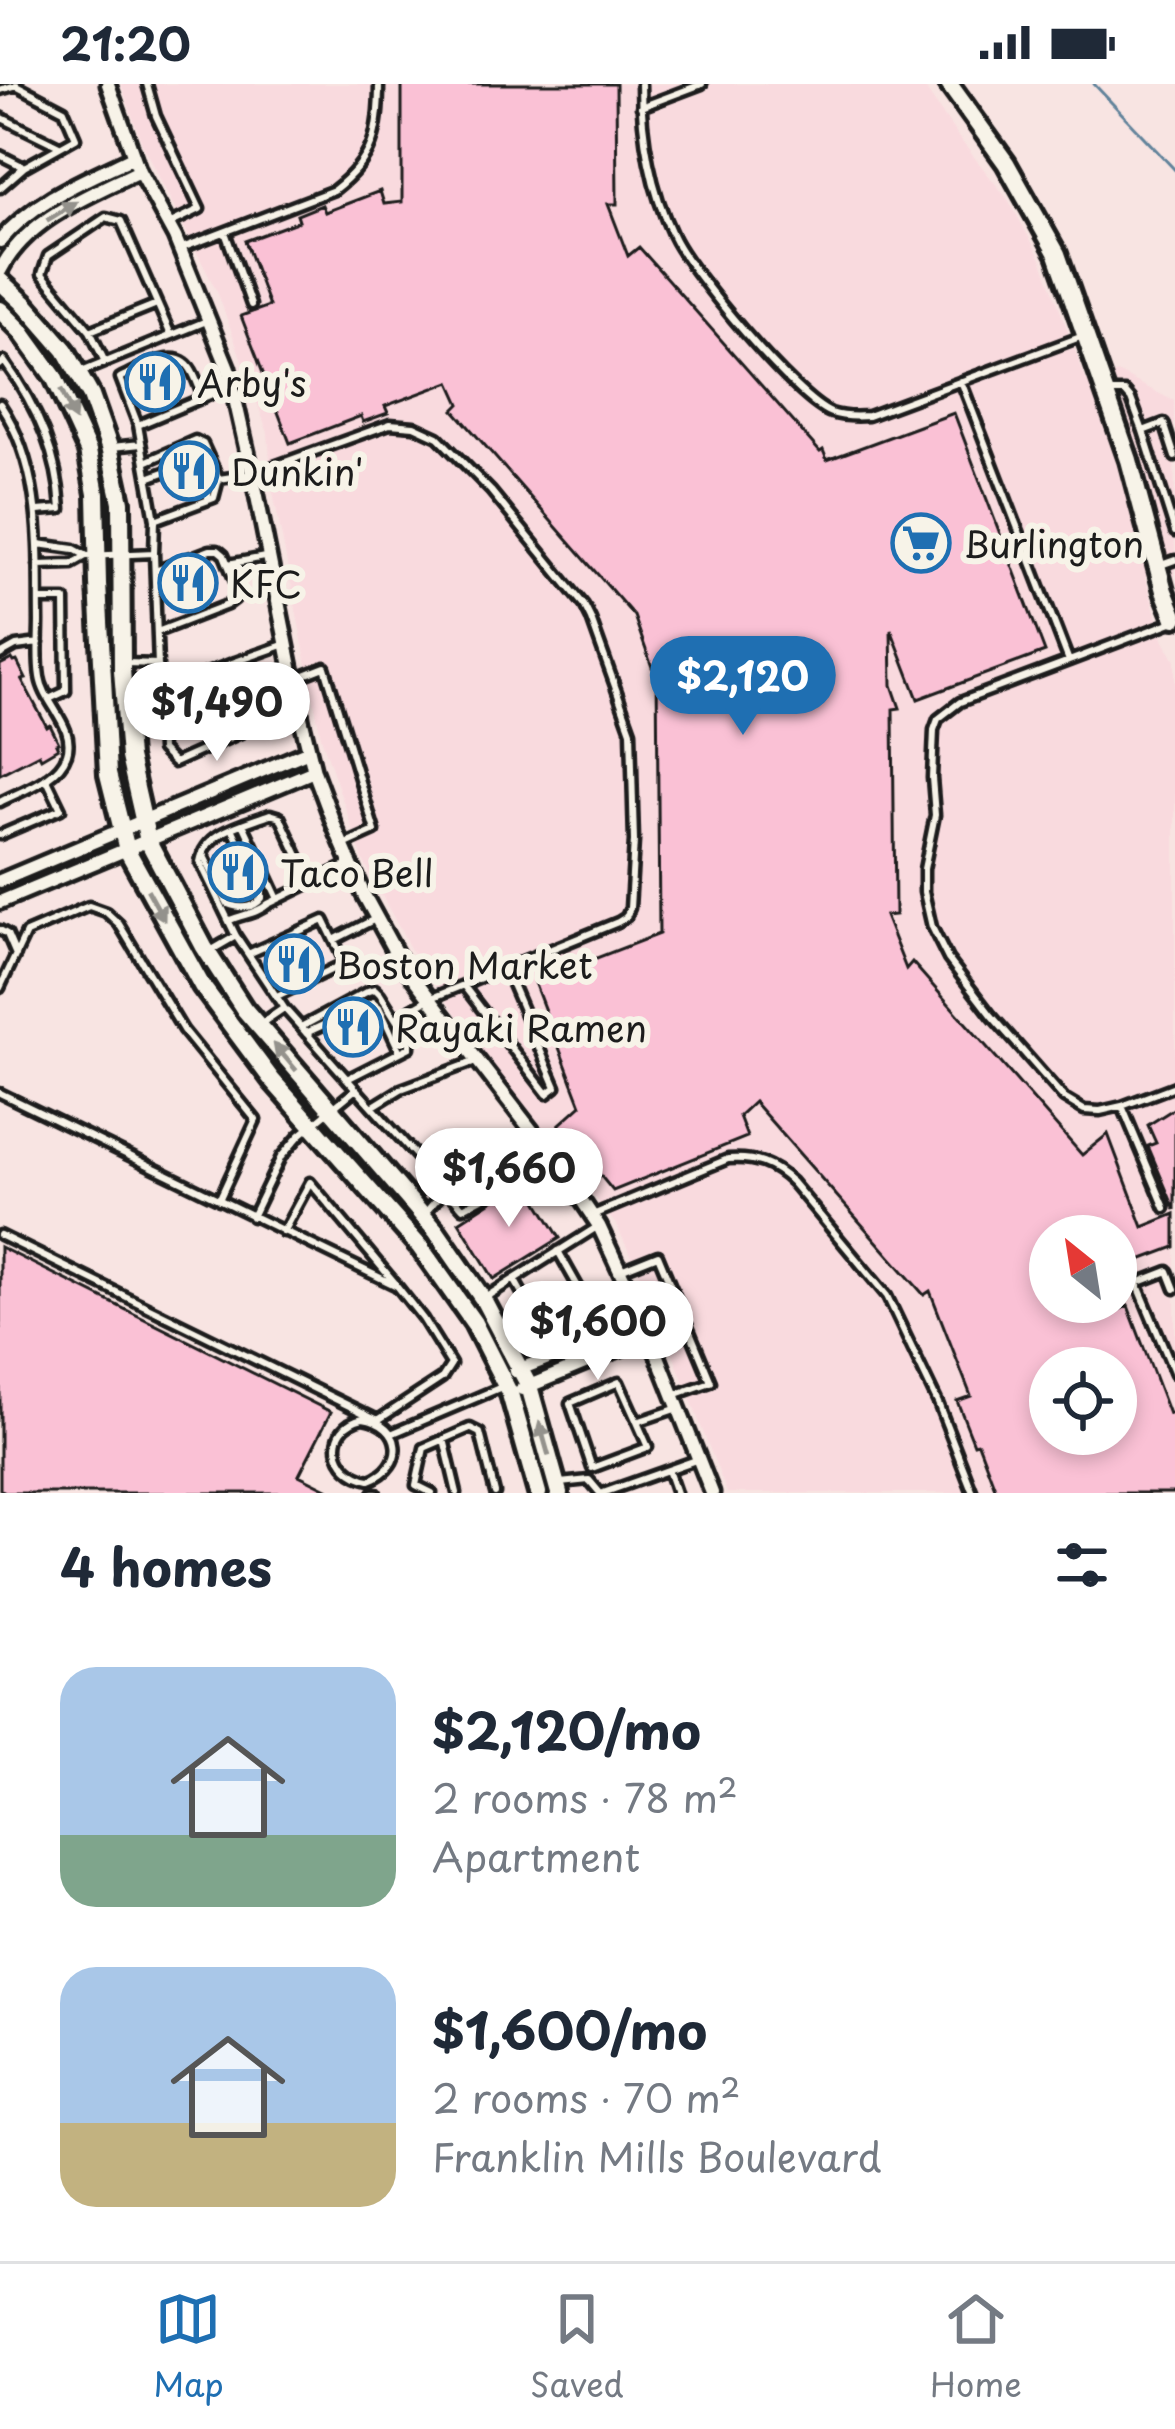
<!DOCTYPE html>
<html lang="en">
<head>
<meta charset="utf-8">
<style>
	:root { --surface:#fff; --page:#f2f2f3; --text:#1f2937; --muted:#747a83; --line:#e0e1e3; --accent:#1f6fb2 }
	body { margin:0; font-family:"Playpen Sans",sans-serif; background:var(--page); color:var(--text); height:100vh; display:flex; flex-direction:column; font-size:45px; white-space:nowrap }
	* { box-sizing:border-box; margin:0 }
	p { font-size:39px; color:var(--muted) }
	.icon { flex:none; width:66px; height:66px; fill:none; stroke:currentColor; stroke-width:2; stroke-linecap:round; stroke-linejoin:round }
	.map { position:relative; height:1409px; overflow:hidden }
	.side { display:flex; flex-direction:column; background:var(--surface); flex:1 }
	.side>* { flex:none }
	.needle { width:78px; rotate:330deg }
	.fabs { position:absolute; left:1029px; top:1131px; display:grid; gap:24px }
	.fabs a { display:grid; place-items:center; width:108px; height:108px; border-radius:50%; background:var(--surface); box-shadow:0 6px 18px #0003; font-size:60px }
	.price { position:absolute; translate:-50% -102px; padding:0 27px; border-radius:42px; background:#fff; color:#222; font-size:39px; line-height:78px; filter:drop-shadow(0 3px 6px #0008) }
	.price::after { content:''; position:absolute; left:50%; top:72px; width:36px; height:27px; margin-left:-18px; background:inherit; clip-path:polygon(0 0,100% 0,50% 100%) }
	.price.selected { background:var(--accent); color:#fff }
	ul { padding:0; list-style:none }
	li { display:flex; align-items:center; gap:36px; height:300px; padding:0 60px }
	li span { display:grid; place-items:center; flex:none; width:336px; height:240px; border-radius:36px; color:#555 }
	li>.icon { margin-inline-start:auto }
	span .icon { width:144px; height:144px; fill:#fffc; stroke-width:1 }
	li b { font-size:51px }
	h2 { display:flex; justify-content:space-between; align-items:center; height:144px; padding:0 60px; font-size:51px }
	.status { display:flex; justify-content:space-between; align-items:center; height:84px; padding:0 60px; background:var(--surface); direction:ltr }
	.status svg { height:33px; fill:currentColor }
	.tab-bar { display:flex; justify-content:space-around; align-items:center; height:168px; border-top:3px solid var(--line); background:var(--surface); font-size:33px; color:var(--muted) }
	.tab-bar a { display:grid; justify-items:center; gap:6px }
	.tab-bar .selected { color:var(--accent) }
	.map>svg:first-child { display:block }
</style>
</head>
<body>
<div class="status"><b>21:20</b><svg viewBox="0 0 49 12"><path d="M0 12V9h3v3zM5 12V6h3v6zM10 12V3h3v9zM15 12V0h3v12zM26 1h20v11H26zM47 4h2v5h-2z"/></svg></div>
<div class="map">
<svg width="1175" height="1409" viewBox="0 0 1175 1409">
	<rect width="100%" height="100%" fill="#f8e4e2"/>
	<filter id="ink" filterUnits="userSpaceOnUse"><feTurbulence type="fractalNoise" baseFrequency=".00833" numOctaves="2"/><feDisplacementMap in="SourceGraphic" scale="24" xChannelSelector="R" yChannelSelector="G"/><feConvolveMatrix kernelMatrix="1 2 1 2 8 2 1 2 1" color-interpolation-filters="sRGB"/></filter>
	<g filter="url(#ink)">
		<!-- built -->
		<path fill="#f9dade" fill-rule="evenodd" d="M121 0H922L959 54 1009 117 1041 175 1086 296 1119 289 1174 317 1175 492 1145 493 1164 557 1175 577V1409H727L655 1224 617 1142 481 965 412 868 363 776 321 653 272 403 268 349 218 210 142 60ZM1050 1152H1116V1218H1050ZM1050 1284H1116V1350H1050Z"/>
		<g fill="none" stroke-linecap="round" stroke-linejoin="round">
			<!-- stream -->
			<path stroke="#61829a" stroke-width="3" d="M1094 0 1175 86"/>
		</g>
		<!-- building -->
		<path fill="#fac1d5" stroke="#1c1c1c" stroke-width="3" fill-rule="evenodd" d="M402 0H616L617 120H608L628 172 639 163 820 368 823 366 827 376 954 329 1045 568 918 615 891 545 892 601 900 624 893 625 895 831 885 832 906 885 912 878 1082 1071 1108 1050 1143 1143 1175 1130V1163L1116 1185V1152H1050V1218H1102L1107 1230 1128 1222 1169 1330 1175 1328V1409H997L978 1359 974 1360 957 1317 971 1312 930 1207 924 1211 754 1018 739 1032 747 1053 613 1107 559 1041 581 1021 534 898 659 850 657 580 652 583 634 532 454 326 460 320 450 298 385 322 388 329 363 338 361 332 290 359 241 232 269 222 245 157 299 137 297 131 322 121 325 128 380 107 384 120 402 118ZM1050 1284H1116V1350H1050Z
			M170 283 177 300 141 316 133 296Z
			M191 483 193 488 198 486 208 509 181 520 169 492Z
			M12 575 14 578 17 577 26 595 22 596 47 643 50 641 59 659 56 660 58 664 41 674 39 670 0 690V581Z
			M217 601 225 619 200 629 204 639 183 649 181 644 178 645 170 624 173 623 172 620Z
			M234 765 254 806 237 814 218 772Z
			M1175 1024V1126L1148 1062 1156 1059 1148 1041Z
			M524 1096 560 1154 494 1195 459 1138Z
			M0 1163 331 1328 299 1391 335 1409H7L0 1405Z"/>
		<g fill="none" stroke-linecap="round" stroke-linejoin="round">
			<defs>
				<path id="lane" d="M147 0 156 32 200 125 171 139
					M641 0C641 51 651 106 673 152 689 187 797 316 831 329 843 333 855 333 868 332L1083 252
					M0 6 17 1
					M641 23 702 0
					M0 33 59 62
					M0 71 24 83
					M0 104 24 83 76 54 64 26 16 1
					M225 148 251 221
					M182 164 334 106C374 75 379 49 379 0
					M90 247 157 220
					M105 278 90 247 42 190 48 172 106 133 121 137 171 251
					M0 281 4 277C37 322 58 370 61 425L38 427
					M79 289 209 236
					M961 297 1069 577 1172 538
					M1111 308H1125L1131 315 1143 347 1164 339 1175 373
					M0 320C43 385 38 463 39 537 39 555 37 575 40 593 44 620 76 642 67 670 59 695 21 707 0 718
					M138 341 229 303
					M1143 347 1175 448
					M112 363 141 360
					M145 378 195 356 203 360 219 395 214 414 155 436 138 341 120 294C136 287 168 266 185 279 194 285 199 304 203 314
					M148 394 199 375 208 392V416
					M219 395 252 390 390 340 414 342 438 353 491 407 584 521 591 535 631 647 634 757 630 824 626 833 618 838 429 915 396 934
					M39 460 74 465 87 472 154 469 155 436
					M154 469C156 535 159 601 161 666L174 679 241 649 250 634 235 578 159 608
					M228 480 265 473
					M38 481 72 480 86 472
					M1161 481 1175 476
					M155 487 210 466H218L224 471 238 505 235 515 227 521 157 548
					M40 516H65L66 607 49 615
					M0 571 16 562 39 559
					M1069 577 960 618 938 635 934 646 932 694 935 731 924 785V808L932 843 948 875 991 931 1064 1014 1084 1026 1100 1027 1122 1022 1175 1002
					M235 578 283 561
					M125 579 158 580
					M294 595 325 583 375 747 346 760
					M244 742 278 815
					M0 751 61 725 46 694
					M203 770 228 820C240 825 253 825 262 814V806L233 746
					M230 836C243 830 257 830 268 820L350 780
					M0 846 7 850 16 871
					M236 852 284 924 356 1005 300 1051 281 1073 252 1133
					M334 856 377 834
					M212 866 236 852 200 778C205 747 244 740 270 730L280 733 311 799
					M248 870 324 836 345 879 277 912
					M463 901 547 1010 556 1003 505 884
					M0 904 26 849 89 822 106 828 119 840 183 946 256 1036 219 1116
					M262 939 284 924
					M301 943 368 907 375 905 380 910 410 958V963L347 995
					M306 949 373 918 379 923 400 968
					M356 1005 463 1124 503 1103
					M0 1009 397 1202 423 1235 451 1280 442 1294 378 1336 0 1151
					M1122 1022 1165 1124
					M372 1023 401 1005 476 977
					M425 1129 456 1093 501 1060
					M595 1130 728 1075C755 1073 773 1080 792 1098L887 1212 938 1319 973 1409
					M283 1148 310 1098 395 1199
					M623 1185 658 1171 711 1298 674 1311
					M514 1195 538 1238 585 1215 558 1167
					M1175 1205 1168 1187 1137 1199 1175 1290
					M1116 1208 1137 1199
					M486 1213 597 1143
					M363 1334C403 1340 407 1382 370 1396 331 1389 324 1343 363 1334Z
					M637 1338 648 1363 592 1384 570 1319 619 1298 637 1338 678 1324
					M391 1350 504 1302
					M444 1355 457 1409
					M668 1386 676 1409
					M560 1399 589 1396 600 1409
					M373 1409H376
					M432 1409 416 1401 424 1364 470 1344 480 1349 495 1409
					M603 1409 696 1376"/>
				<path id="street" d="M108 0 139 87 175 153 228 284 257 412 302 638 314 687 336 746 364 811 399 875 556 1078 599 1142 650 1252 712 1409
					M0 157C35 115 85 96 133 73
					M0 187C27 134 89 112 139 87
					M0 797 309 667
					M0 818 314 687
					M515 1287 643 1237
					M522 1305 650 1252"/>
				<path id="secondary" d="M949 0 1006 79 1057 170 1129 376 1164 507 1175 534
					M0 197 26 221 65 266 91 312 109 363 121 418 122 586 129 673 148 757 204 863 244 925 436 1147 483 1215 529 1302 559 1409
					M0 226 20 246 54 293 88 367 96 410 98 500 108 690 127 766 202 902 272 996 420 1163 474 1239 510 1310 538 1409"/>
			</defs>
			<!-- lane casing -->
			<use href="#lane" stroke="#1c1c1c" stroke-width="15"/>
			<!-- street casing -->
			<use href="#street" stroke="#1c1c1c" stroke-width="21"/>
			<!-- secondary casing -->
			<use href="#secondary" stroke="#1c1c1c" stroke-width="26"/>
			<!-- lane -->
			<use href="#lane" stroke="#f7f3e8" stroke-width="6"/>
			<!-- street -->
			<use href="#street" stroke="#f7f3e8" stroke-width="12"/>
			<!-- secondary -->
			<use href="#secondary" stroke="#f7f3e8" stroke-width="16"/>
		</g>
		<!-- one-way arrows -->
		<defs><path id="oneway-solid" d="M-6-.8H1V-3.2L6.5 0L1 3.2V.8H-6Z" transform="scale(3)"/></defs>
		<g fill="#94928c">
			<use href="#oneway-solid" transform="translate(62 127) rotate(-32)"/>
			<use href="#oneway-solid" transform="translate(68 321) rotate(65)"/>
			<use href="#oneway-solid" transform="translate(156 821) rotate(61)"/>
			<use href="#oneway-solid" transform="translate(285 973) rotate(-130)"/>
			<use href="#oneway-solid" transform="translate(544 1355) rotate(-106)"/>
		</g>
	</g>
	<!-- icons -->
	<defs>
		<symbol id="restaurant-ring" viewBox="-11 -11 22 22"><circle r="9.5" fill="#f7f3e8" stroke="#1f6fb2" stroke-width="1.5"/><path d="M-5-6h1v4h1v-4h1v4h1v-4h1v5L-1.5 .5V6h-2V.5L-5-1ZM5-6V6H3V1.5H1.5Q1.5-4 5-6Z" fill="#1f6fb2"/></symbol>
		<symbol id="supermarket-ring" viewBox="-11 -11 22 22"><circle r="9.5" fill="#f7f3e8" stroke="#1f6fb2" stroke-width="1.5"/><path d="M-6-5.5h2.5l.6 2H6L4.5 2H-2.5L-4.4-4H-6ZM-1.5 3.2a1.3 1.3 0 1 0 .1 0ZM3 3.2a1.3 1.3 0 1 0 .1 0Z" fill="#1f6fb2"/></symbol>
	</defs>
	<g fill-rule="evenodd">
		<use href="#restaurant-ring" x="122" y="265" width="66" height="66"/>
		<use href="#restaurant-ring" x="156" y="354" width="66" height="66"/>
		<use href="#supermarket-ring" x="888" y="426" width="66" height="66"/>
		<use href="#restaurant-ring" x="155" y="466" width="66" height="66"/>
		<use href="#restaurant-ring" x="205" y="755" width="66" height="66"/>
		<use href="#restaurant-ring" x="261" y="847" width="66" height="66"/>
		<use href="#restaurant-ring" x="320" y="910" width="66" height="66"/>
	</g>
	<g text-anchor="middle" dominant-baseline="central" stroke-width="12" stroke-linejoin="round" paint-order="stroke">
		<!-- poi labels -->
		<g font-size="36" fill="#1c1c1c" stroke="#f7f3e8" text-anchor="start">
			<text x="197" y="298">Arby's</text>
			<text x="231" y="387">Dunkin'</text>
			<text x="963" y="459">Burlington</text>
			<text x="230" y="499">KFC</text>
			<text x="280" y="788">Taco Bell</text>
			<text x="336" y="880">Boston Market</text>
			<text x="395" y="943">Rayaki Ramen</text>
		</g>
	</g>
</svg>
<div class="fabs">
<a><svg class="needle" viewBox="-14 -14 28 28"><path d="M0-13l5 13h-10z" fill="#e53935"/><path d="M0 13l5-13h-10z" fill="#747a83"/></svg></a>
<a><svg class="icon" aria-label="locate" viewBox="0 0 24 24"><circle cx="12" cy="12" r="6"/><path d="M12 2v4M12 18v4M2 12h4M18 12h4"/></svg></a>
</div>
<b class="price selected" style="left:743px;top:654px">$2,120</b>
<b class="price" style="left:217px;top:680px">$1,490</b>
<b class="price" style="left:509px;top:1146px">$1,660</b>
<b class="price" style="left:598px;top:1299px">$1,600</b>
</div>
<section class="side">
<h2>4 homes<svg class="icon" aria-label="filters" viewBox="0 0 24 24"><path d="M4 7h16M4 17h16"/><circle cx="9" cy="7" r="2"/><circle cx="15" cy="17" r="2"/></svg></h2>
<ul>
<li><span style="background:linear-gradient(#a9c7e8 70%,#7fa58c 0)"><svg class="icon" aria-label="home" viewBox="0 0 24 24"><path d="M3 11l9-7 9 7M6 9v11h12V9"/></svg></span><div><b>$2,120/mo</b><p>2 rooms · 78 m²</p><p>Apartment</p></div></li>
<li><span style="background:linear-gradient(#a9c7e8 65%,#c2b280 0)"><svg class="icon" aria-label="home" viewBox="0 0 24 24"><path d="M3 11l9-7 9 7M6 9v11h12V9"/></svg></span><div><b>$1,600/mo</b><p>2 rooms · 70 m²</p><p>Franklin Mills Boulevard</p></div></li>
</ul>
</section>
<nav class="tab-bar">
<a class="selected"><svg class="icon" aria-label="map" viewBox="0 0 24 24"><path d="M3 6l6-2 6 2 6-2v14l-6 2-6-2-6 2zM9 4v14M15 6v14"/></svg>Map</a>
<a><svg class="icon" aria-label="saved" viewBox="0 0 24 24"><path d="M7 4h10v16l-5-4-5 4z"/></svg>Saved</a>
<a><svg class="icon" aria-label="home" viewBox="0 0 24 24"><path d="M3 11l9-7 9 7M6 9v11h12V9"/></svg>Home</a>
</nav>
</body>
</html>
